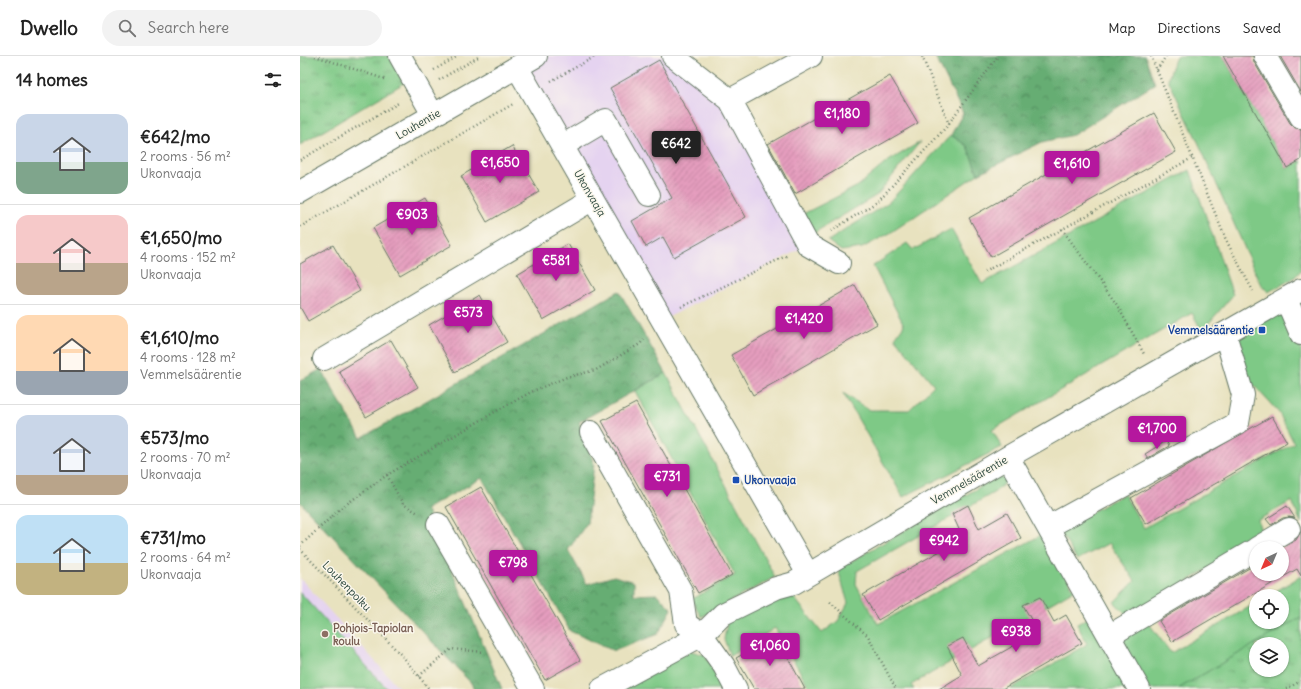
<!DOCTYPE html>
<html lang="en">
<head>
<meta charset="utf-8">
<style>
	:root { --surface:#fff; --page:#f2f2f2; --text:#222; --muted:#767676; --line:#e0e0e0; --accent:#b5179e }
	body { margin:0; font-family:Delius,sans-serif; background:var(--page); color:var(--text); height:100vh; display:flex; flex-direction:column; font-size:15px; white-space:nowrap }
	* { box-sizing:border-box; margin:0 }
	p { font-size:13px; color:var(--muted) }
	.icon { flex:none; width:22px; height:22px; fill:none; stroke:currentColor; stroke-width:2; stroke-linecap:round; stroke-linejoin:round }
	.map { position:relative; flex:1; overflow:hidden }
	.details { display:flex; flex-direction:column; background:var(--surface); width:300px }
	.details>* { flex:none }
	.needle { width:26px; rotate:224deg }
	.buttons { position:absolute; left:949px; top:485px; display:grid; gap:8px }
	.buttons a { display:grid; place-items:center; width:40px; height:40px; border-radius:50%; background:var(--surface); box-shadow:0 1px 3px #0004; font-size:20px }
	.price { position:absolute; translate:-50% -34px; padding:0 9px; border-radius:4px; background:var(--accent); color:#fff; font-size:13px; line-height:26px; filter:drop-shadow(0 1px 2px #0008) }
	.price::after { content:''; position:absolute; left:50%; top:24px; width:12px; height:9px; margin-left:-6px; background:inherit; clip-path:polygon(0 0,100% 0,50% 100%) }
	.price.selected { background:#222; color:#fff }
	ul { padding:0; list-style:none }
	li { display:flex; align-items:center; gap:12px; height:100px; padding:0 16px }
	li+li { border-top:1px solid var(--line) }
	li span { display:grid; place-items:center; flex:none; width:112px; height:80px; border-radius:12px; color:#555 }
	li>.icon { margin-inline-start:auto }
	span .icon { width:48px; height:48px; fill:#fffc; stroke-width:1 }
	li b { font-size:17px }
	h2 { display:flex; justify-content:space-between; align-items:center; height:48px; padding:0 16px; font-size:17px }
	header { display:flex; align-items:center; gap:24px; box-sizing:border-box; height:56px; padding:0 20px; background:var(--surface); border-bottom:1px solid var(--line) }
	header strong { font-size:19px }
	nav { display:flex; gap:22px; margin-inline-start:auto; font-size:14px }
	.search { width:280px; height:36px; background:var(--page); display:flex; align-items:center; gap:10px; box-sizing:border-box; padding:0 14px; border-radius:22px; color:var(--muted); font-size:15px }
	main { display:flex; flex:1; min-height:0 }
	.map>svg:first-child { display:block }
</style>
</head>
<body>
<header>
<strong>Dwello</strong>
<div class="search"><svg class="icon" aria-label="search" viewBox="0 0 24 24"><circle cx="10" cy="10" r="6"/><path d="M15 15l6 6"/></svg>Search here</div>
<nav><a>Map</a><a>Directions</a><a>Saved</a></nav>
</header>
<main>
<section class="details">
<h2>14 homes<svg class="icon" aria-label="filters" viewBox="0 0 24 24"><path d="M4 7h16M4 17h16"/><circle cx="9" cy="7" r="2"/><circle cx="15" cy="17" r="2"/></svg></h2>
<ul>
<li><span style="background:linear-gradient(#c9d6e8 60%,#7fa58c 0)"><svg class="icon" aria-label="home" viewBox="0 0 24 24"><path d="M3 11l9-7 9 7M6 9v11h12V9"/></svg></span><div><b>€642/mo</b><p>2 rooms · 56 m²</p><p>Ukonvaaja</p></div></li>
<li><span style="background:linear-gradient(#f6c9c9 60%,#b9a48a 0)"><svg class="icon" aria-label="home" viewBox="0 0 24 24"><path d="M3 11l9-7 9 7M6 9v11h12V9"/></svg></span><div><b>€1,650/mo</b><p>4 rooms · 152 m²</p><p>Ukonvaaja</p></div></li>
<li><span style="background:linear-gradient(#ffd9b3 70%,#9aa5b1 0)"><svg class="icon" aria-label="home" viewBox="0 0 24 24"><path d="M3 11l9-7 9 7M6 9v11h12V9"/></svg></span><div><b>€1,610/mo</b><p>4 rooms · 128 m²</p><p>Vemmelsäärentie</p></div></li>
<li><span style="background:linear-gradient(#c9d6e8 75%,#b9a48a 0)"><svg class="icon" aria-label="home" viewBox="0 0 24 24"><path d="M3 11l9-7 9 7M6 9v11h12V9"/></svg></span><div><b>€573/mo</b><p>2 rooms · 70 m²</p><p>Ukonvaaja</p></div></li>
<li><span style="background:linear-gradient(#bfe0f5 60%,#c2b280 0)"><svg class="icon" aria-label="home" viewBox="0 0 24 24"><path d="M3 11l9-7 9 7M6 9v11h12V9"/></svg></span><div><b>€731/mo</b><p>2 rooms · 64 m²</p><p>Ukonvaaja</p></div></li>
</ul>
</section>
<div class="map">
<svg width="1001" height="633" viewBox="0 0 1001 633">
	<defs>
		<pattern id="forest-crowns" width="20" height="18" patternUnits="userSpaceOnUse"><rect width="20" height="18" fill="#66ad73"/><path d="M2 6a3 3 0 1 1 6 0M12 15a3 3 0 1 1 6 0" fill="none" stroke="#538e5f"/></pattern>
		<pattern id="park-tufts" width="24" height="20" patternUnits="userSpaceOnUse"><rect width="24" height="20" fill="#7ec986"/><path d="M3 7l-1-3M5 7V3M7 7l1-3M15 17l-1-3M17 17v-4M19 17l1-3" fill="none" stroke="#67a46e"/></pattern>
		<pattern id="building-hatch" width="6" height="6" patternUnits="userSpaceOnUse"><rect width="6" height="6" fill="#e59dbe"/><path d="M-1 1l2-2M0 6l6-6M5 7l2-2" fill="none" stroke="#b9819b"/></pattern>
	</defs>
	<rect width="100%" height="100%" fill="#fbf7ec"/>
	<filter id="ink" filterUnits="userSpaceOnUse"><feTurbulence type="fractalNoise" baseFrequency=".025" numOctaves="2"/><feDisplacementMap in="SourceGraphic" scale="8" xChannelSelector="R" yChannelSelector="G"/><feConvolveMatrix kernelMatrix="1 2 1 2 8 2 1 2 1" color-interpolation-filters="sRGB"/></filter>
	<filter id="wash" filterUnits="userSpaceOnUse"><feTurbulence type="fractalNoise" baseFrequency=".012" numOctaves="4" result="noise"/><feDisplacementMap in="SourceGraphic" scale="16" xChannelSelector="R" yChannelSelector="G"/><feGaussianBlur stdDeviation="0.9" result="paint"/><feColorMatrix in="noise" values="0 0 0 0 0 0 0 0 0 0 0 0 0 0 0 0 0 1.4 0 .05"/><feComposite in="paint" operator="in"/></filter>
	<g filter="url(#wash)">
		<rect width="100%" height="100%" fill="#e8e2bf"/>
		<!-- built -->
		<path fill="#e5d3f0" d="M236 0H373L430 44 508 189 363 264 217 11Z
			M0 522 100 633H0Z"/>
		<!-- grass -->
		<path fill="#7ec986" stroke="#4e835d" d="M876 0H923L987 112 1001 104V214L994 222 968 236 960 227 899 88 868 23Z
			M651 79 667 90 678 118 590 177 562 192 541 195 528 185 589 146Z
			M620 86 577 139 512 178 503 158 558 130 587 106Z
			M890 114 933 239 902 275 892 257 692 374 702 391 603 441 543 337 569 354H609L634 329 595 282 604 269 573 210 607 187 613 194 651 173 682 228Z
			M1001 243V467L992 445 958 464 962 480 829 561 814 546 835 525 809 487 777 504 759 474 824 438 844 472 994 387 979 357 949 324 934 278Z
			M366 317 475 521 401 561 392 543 435 519 335 335Z
			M697 421 708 424 695 436 557 515 556 528 578 568 743 478 774 534 611 629 614 633H510L475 572 430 600 424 583 428 562 452 549 492 539 522 577 538 565 548 547 538 513Z
			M1001 520V561L878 633H847L821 585 847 565 871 597 956 547V566H982V540H968Z
			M0 536 87 633H0Z
			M790 561 828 633H710L787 588 777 568Z
			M391 595 405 599 424 633H314Z"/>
		<!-- forest -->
		<path fill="url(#forest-crowns)" stroke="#427554" d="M635 0H845L855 28 773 79 742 86 678 118 667 90 651 79 663 57Z
			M319 235 366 317 279 366 294 408 287 467 268 494 287 528 314 520 334 526V539L357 538 372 553 358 578 314 595 270 575 182 422 126 453 202 633H174L171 627 0 446V325L21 313 61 382Z"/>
		<!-- park -->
		<path fill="url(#park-tufts)" stroke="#4e835d" fill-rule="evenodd" d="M0 0H89L104 27 0 89Z
			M1001 561V633H878ZM956 588H982V614H956Z"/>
		<g id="blocks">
			<!-- building -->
			<path fill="url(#building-hatch)" d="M923 0H953L954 6 990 67 995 72 1001 73V104L987 112Z
				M980 0H1001V36Z
				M359 4 446 161 374 201 363 181 346 191 332 165 372 142 310 32Z
				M590 20 618 67 495 138 468 88Z
				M854 57 876 96 691 201 669 162Z
				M212 90 239 136 187 166 161 120Z
				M125 142 152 189 100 219 73 172Z
				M268 188 295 234 243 264 217 218Z
				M33 189 60 235 8 265 0 251V208Z
				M555 229 577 268 453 339 431 299Z
				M180 239 207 286 155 316 129 269Z
				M91 284 118 331 66 361 39 315Z
				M336 347 432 519 398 537 302 365Z
				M972 360 987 386 846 468 831 442Z
				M866 385 869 390 848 402 845 398Z
				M181 431 280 604 245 624 146 451Z
				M668 449 679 473 707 457 721 482 578 564 563 539 663 482 652 458Z
				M987 450 995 462 989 461 983 462 971 469 966 463Z
				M1001 475V520L997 513 872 586 859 565 956 508V518H982L981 492 996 484Z
				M740 541 754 566 766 559 782 587 702 633H639L662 619 647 590 663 582 678 610 738 576 723 549Z
				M476 580 505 633H454L436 602Z"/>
		</g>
	</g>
	<g filter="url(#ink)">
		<use href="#blocks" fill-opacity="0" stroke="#657765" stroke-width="1"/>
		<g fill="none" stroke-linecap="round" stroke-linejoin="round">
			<defs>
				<path id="minor" d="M100 0 133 59
					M373 0 430 44 508 189 539 207
					M965 0 1001 61
					M217 11 508 518
					M430 44 511 0
					M262 90 306 64 349 139
					M0 136 236 0
					M986 243 1001 278
					M24 303 293 143
					M291 376 381 535 386 568 402 579 424 610 436 633
					M708 401 839 633
					M138 468 233 633
					M748 471 938 367 943 339 925 278
					M957 492 989 473
					M809 580 956 493
					M302 633 402 579 423 558 476 532 494 527 708 401 1001 234"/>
			</defs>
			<!-- minor casing -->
			<use href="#minor" stroke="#657765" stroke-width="24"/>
			<!-- path -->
			<path stroke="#657765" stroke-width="2.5" stroke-dasharray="1 3" stroke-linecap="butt" d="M15 0 87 24
				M851 0 926 184 953 235
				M134 14 158 0
				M857 14 866 0
				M139 24 180 0
				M251 25 296 0
				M649 67 698 0
				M0 104 100 46
				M0 171 213 48
				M762 173 817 249 844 298
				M531 175 577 146 649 68 622 0
				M684 216 892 102
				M381 251 488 199
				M87 419 103 448 118 457
				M0 490 41 452 87 419 200 353 235 334 267 321 296 314 340 288 346 281
				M0 493 104 602 129 633
				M530 546 568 580 596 633
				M119 620 151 593 185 596
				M986 633 1001 625"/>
			<!-- minor -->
			<use href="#minor" stroke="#fff" stroke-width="22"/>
		</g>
	</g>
	<!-- markers -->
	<g fill="#1a4fb4" stroke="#fbf7ec" stroke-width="1.5">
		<rect x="958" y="270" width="8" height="8" rx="2"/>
		<rect x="432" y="420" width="8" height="8" rx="2"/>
	</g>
	<circle fill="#8d6e63" stroke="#fbf7ec" stroke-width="1.5" cx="25" cy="578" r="4"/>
	<g text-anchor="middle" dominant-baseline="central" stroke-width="3" stroke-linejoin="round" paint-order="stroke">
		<!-- street labels -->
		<g font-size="11" fill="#1f3d34" stroke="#fbf7ec">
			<text transform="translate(118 68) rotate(-30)">Louhentie</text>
			<text transform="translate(290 137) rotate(60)">Ukonvaaja</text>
			<text transform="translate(669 424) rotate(-30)">Vemmelsäärentie</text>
			<text transform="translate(47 530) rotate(46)">Louhenpolku</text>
		</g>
		<!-- transit labels -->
		<g font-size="11" font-weight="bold" fill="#164399" stroke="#fbf7ec" text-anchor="end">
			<text x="954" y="274">Vemmelsäärentie</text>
			<text x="444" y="424" text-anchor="start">Ukonvaaja</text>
		</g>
		<!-- education labels -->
		<g font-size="11" font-weight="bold" fill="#785e54" stroke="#fbf7ec" text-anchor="start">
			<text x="33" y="572">Pohjois-Tapiolan<tspan x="33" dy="13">koulu</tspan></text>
		</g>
	</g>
</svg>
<div class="buttons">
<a><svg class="needle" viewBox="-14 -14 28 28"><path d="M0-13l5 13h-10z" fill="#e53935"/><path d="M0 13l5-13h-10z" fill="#767676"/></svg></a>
<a><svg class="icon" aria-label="locate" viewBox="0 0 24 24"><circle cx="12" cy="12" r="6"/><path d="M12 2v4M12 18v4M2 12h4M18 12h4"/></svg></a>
<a><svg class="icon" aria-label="layers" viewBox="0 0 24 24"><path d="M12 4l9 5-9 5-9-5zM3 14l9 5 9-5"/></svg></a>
</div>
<b class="price" style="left:542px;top:79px">€1,180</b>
<b class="price selected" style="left:376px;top:109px">€642</b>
<b class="price" style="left:200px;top:128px">€1,650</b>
<b class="price" style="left:772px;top:129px">€1,610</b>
<b class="price" style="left:112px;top:180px">€903</b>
<b class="price" style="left:256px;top:226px">€581</b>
<b class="price" style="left:168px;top:278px">€573</b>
<b class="price" style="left:504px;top:284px">€1,420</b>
<b class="price" style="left:857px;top:394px">€1,700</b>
<b class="price" style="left:367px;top:442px">€731</b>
<b class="price" style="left:644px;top:506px">€942</b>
<b class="price" style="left:213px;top:528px">€798</b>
<b class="price" style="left:716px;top:597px">€938</b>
<b class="price" style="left:470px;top:611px">€1,060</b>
</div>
</main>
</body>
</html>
